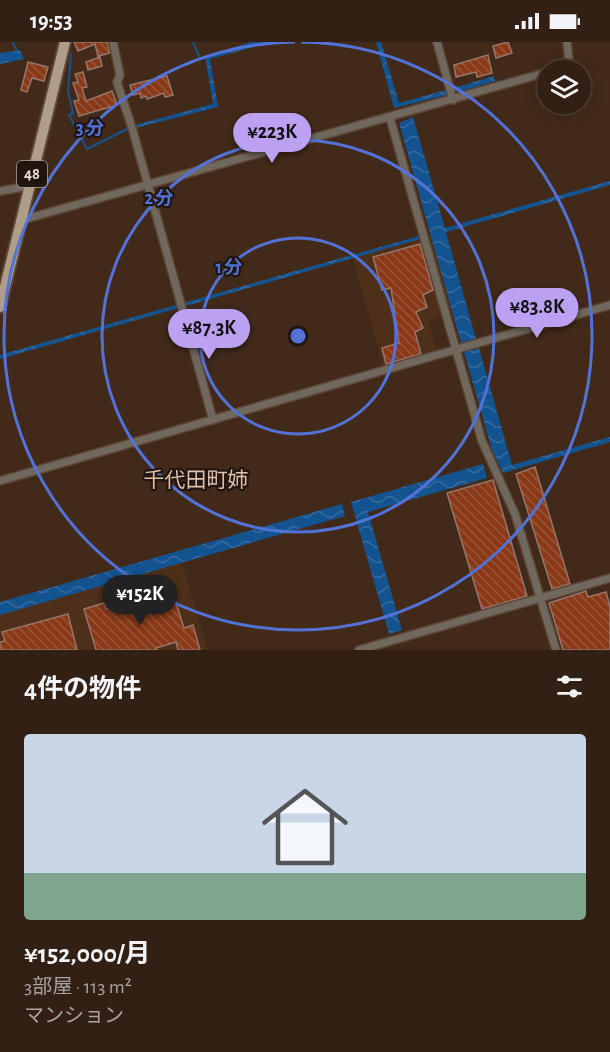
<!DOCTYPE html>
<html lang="ja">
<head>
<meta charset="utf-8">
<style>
	:root { --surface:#322014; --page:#3a281d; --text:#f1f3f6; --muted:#a8a3a0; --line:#4d3e34; --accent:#bca0f2 }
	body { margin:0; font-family:"Alegreya Sans","Noto Sans JP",sans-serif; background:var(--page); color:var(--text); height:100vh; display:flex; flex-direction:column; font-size:22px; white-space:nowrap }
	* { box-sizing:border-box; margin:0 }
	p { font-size:20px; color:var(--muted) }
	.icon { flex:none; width:33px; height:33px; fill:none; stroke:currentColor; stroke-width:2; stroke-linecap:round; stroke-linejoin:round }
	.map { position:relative; height:608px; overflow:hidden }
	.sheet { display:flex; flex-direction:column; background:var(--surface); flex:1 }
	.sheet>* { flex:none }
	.buttons { position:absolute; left:537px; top:18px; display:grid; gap:12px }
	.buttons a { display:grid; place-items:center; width:54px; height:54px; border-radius:50%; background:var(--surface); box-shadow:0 3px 15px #0003,0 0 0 2px var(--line); font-size:30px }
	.price { position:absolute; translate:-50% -51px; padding:0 14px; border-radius:21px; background:var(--accent); color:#111; font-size:20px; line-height:39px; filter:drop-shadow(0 2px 3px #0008) }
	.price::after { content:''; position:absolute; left:50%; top:36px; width:18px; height:14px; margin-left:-9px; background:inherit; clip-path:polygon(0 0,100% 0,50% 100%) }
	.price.on { background:#222; color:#fff }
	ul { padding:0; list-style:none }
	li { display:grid; align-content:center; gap:12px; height:318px; padding:0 24px }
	li span { display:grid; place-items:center; height:186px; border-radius:6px; color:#555 }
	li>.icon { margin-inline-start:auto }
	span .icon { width:108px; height:108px; fill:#fffc; stroke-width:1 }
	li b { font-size:26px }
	h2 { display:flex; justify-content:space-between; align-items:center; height:72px; padding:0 24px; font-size:26px }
	.status { display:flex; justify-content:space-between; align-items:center; height:42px; padding:0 30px; background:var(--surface); direction:ltr }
	.status svg { height:16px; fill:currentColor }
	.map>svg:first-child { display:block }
</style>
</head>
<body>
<div class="status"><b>19:53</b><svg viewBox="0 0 49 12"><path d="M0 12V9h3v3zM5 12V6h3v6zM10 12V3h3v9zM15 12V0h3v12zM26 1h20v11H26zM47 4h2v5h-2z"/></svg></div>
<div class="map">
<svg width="610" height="608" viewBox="0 0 610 608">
	<defs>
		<pattern id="water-waves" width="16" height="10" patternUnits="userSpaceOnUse" patternTransform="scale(1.5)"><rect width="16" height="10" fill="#135390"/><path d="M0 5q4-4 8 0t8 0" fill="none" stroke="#366b9f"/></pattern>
		<pattern id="building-back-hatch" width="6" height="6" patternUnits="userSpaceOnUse" patternTransform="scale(1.5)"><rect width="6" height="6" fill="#893918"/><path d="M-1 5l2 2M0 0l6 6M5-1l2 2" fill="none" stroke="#9a5539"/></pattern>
	</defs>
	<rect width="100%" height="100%" fill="#422a1a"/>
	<!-- built -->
	<path fill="#4d2f1a" d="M435 192 456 269 429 278 438 316 385 332 353 216Z
		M181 518 208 608H0V571Z"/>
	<!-- water -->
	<path fill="url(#water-waves)" d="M252 0H271L210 17 218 65 135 86V83L213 62 205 14Z
		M376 0H381L399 61 446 48 447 53 394 66Z
		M20 8 24 17 0 22V11Z
		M494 34 495 39 455 51 454 46Z
		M413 75 445 186 610 139V143L446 190 476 297 461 301 399 81Z
		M419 194 420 197 0 317V313Z
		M479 306 512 423 610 395V400L503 431 492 408 464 310Z
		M483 422 487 436 368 470 402 588 389 592 351 460Z
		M342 462 345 474 0 573V560Z"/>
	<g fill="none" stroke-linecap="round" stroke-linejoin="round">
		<!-- stream -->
		<path stroke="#135390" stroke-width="2" d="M13 0 17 9
			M193 0 200 16H205
			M71 12 68 49 73 71 69 73 87 107 129 86"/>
	</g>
	<!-- building -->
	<path fill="url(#building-back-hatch)" stroke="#96766a" stroke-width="1.5" d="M74 0H107L110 11 98 14 95 2 78 9Z
		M508 0 512 11 496 16 493 4Z
		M488 13 492 31 477 35 476 30 456 35 454 23Z
		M100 15 102 24 88 28 86 20Z
		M28 20 48 25 44 39 32 36 27 50 21 48Z
		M83 30 87 45 82 46 86 59 112 49 117 63 79 74 74 59 79 58 73 41 78 40 75 32Z
		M167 34 173 53 165 55 164 51 147 57 146 54 141 56 140 51 133 53 130 43Z
		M420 202 433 248 423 253 427 265 416 270 423 286 415 290 421 312 386 322 382 306 399 301 391 246 382 248 373 215Z
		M535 425 570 542 552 547 516 432Z
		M493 438 527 554 482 567 447 451Z
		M586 549 588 555 606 550 610 565V608H563L549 561Z
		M161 551 164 561 175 558 184 586 193 583 200 608H178L176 600 156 606 157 608H96L84 567 104 561 106 567Z
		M68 572 77 608H0V600L5 599 2 590Z"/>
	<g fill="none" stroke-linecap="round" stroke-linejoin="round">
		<defs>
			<path id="minor" d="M113 0 120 33 117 40 133 89 213 378
				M437 0 453 58
				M554 28 569 20 567 0
				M390 76 482 399 515 472 556 608
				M0 149 29 144
				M22 178 548 30
				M0 439 610 263
				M359 608 610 536"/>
			<path id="primary" d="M0 265 65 0"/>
		</defs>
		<!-- minor casing -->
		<use href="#minor" stroke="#5e4738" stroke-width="10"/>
		<!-- primary casing -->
		<use href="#primary" stroke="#5e4738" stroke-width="14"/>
		<!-- minor -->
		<use href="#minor" stroke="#70685d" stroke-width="7"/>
		<!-- primary -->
		<use href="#primary" stroke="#af9e87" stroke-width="10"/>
	</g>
	<!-- distance rings -->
	<g fill="none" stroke="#5272d7" stroke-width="3">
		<circle cx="298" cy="294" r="98"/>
		<circle cx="298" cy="294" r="196"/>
		<path d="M301 0A294 294 0 1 1 295 0"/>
	</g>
	<g text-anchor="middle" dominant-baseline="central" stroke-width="4.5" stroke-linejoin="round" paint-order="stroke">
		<!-- shield labels -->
		<rect fill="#20160f" stroke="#b1a39a" stroke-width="1.5" x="17" y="119" width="30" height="26" rx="4.5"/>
		<g font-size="16" font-weight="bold" fill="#efe0d5">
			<text x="32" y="132">48</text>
		</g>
		<!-- quarter labels -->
		<g font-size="21" fill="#debfac" stroke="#20160f">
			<text x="196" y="438">千代田町姉</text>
		</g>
	</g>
	<circle cx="298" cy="294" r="9" fill="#5272d7" stroke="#20160f" stroke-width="3"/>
	<g font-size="18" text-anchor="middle" font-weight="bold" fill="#5272d7" stroke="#20160f" stroke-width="4.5" stroke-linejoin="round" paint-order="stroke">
		<text x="90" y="92">3 分</text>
		<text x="159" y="162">2 分</text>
		<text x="229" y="231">1 分</text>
	</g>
</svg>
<div class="buttons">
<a><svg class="icon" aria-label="layers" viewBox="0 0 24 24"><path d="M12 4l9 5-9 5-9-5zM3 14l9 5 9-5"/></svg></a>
</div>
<b class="price" style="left:272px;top:122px">¥223K</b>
<b class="price" style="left:537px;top:297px">¥83.8K</b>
<b class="price" style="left:209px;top:318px">¥87.3K</b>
<b class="price on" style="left:140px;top:584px">¥152K</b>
</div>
<section class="sheet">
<h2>4件の物件<svg class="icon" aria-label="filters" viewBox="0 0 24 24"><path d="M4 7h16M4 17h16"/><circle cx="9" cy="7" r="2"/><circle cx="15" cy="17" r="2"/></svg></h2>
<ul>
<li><span style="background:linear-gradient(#c9d6e8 75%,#7fa58c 0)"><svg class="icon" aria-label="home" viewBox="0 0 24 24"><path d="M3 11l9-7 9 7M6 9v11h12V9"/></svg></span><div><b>¥152,000/月</b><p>3部屋 · 113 m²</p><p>マンション</p></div></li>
</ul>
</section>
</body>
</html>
